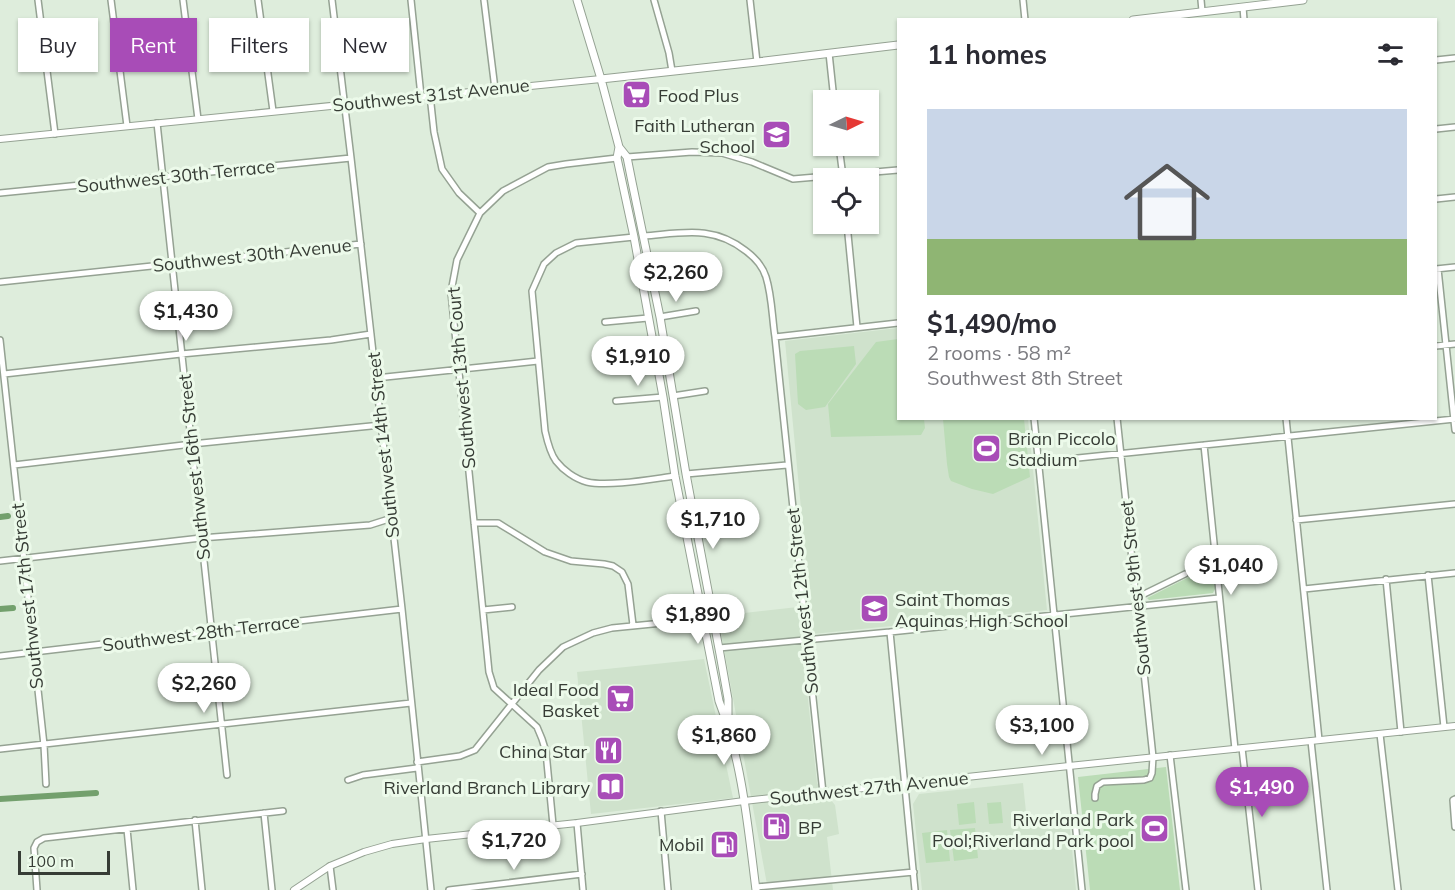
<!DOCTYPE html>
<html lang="en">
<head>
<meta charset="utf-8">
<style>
	:root { --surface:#fff; --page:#f2f2f3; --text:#2b2b33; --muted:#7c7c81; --line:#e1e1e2; --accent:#a84cb7 }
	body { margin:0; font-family:Mulish,sans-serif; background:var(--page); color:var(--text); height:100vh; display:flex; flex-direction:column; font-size:22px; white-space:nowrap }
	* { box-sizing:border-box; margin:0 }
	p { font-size:20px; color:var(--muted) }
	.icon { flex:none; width:33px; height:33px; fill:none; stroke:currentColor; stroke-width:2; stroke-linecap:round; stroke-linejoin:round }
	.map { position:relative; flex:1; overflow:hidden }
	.sheet { position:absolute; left:897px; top:18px; width:540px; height:402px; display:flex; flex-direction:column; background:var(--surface); border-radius:0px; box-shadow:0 2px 4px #0004 }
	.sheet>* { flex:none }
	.guide { position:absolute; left:18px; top:18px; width:570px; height:54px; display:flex; gap:12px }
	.needle { width:39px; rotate:85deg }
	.controls { position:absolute; left:813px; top:90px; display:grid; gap:12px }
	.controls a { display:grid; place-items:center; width:66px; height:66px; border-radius:0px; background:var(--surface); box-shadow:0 2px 4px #0004; font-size:30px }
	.scale { position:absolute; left:18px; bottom:15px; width:92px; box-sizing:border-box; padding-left:6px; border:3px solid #363c35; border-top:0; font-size:16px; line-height:21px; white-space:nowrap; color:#363c35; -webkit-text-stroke:4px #ecfaea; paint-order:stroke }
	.price { position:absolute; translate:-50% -51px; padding:0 14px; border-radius:21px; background:#fff; color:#222; font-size:20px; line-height:39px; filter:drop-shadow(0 2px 3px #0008) }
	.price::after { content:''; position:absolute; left:50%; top:36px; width:18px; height:14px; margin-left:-9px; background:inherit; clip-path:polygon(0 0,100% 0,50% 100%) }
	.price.current { background:var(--accent); color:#fff }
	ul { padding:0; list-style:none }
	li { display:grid; align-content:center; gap:12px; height:318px; padding:0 30px }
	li+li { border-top:2px solid var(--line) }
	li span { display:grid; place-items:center; height:186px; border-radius:0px; color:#555 }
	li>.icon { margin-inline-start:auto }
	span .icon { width:108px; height:108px; fill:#fffc; stroke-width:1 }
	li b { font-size:26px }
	h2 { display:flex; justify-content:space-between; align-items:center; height:72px; padding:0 30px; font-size:26px }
	.chip { padding:0 21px; border-radius:0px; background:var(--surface); box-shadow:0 2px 4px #0004; font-size:21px; line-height:54px }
	.chip.current { background:var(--accent); color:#fff }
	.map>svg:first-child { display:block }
</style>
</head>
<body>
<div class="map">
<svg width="1455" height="890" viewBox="0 0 1455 890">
	<rect width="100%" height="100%" fill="#deeddc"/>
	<!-- built -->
	<path fill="#cfe2cc" d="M898 328V418L1028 419 1047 610 813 634 785 341Z
		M798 607 817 783 835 805 839 834 827 837 833 890H768L718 616Z
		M704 659 733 798 591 814 577 672Z
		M1023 783 1027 822 1069 818 1076 890H922L913 804 919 794Z"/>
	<!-- green -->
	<path fill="#bbdcb6" d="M898 339V418L924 419 925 428 921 435 831 437 828 404 876 342Z
		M854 346 856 364 825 407 806 410 798 404 795 354 800 351Z
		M943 419H1024L1030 477 993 494 972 489 951 481 949 477 947 464Z
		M1213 565 1215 589 1213 593 1149 600 1147 598Z
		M1166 767 1180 890H1090L1078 777Z
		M974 802 976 823 959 825 957 804Z
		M1001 802 1003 823 989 824 987 803Z
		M975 828 978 858 954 861 950 830Z
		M947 830 950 861 926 863 922 833Z"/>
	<!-- water -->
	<path fill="#73a06d" d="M1164 816 1166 835 1145 837 1144 823 1152 822V817Z"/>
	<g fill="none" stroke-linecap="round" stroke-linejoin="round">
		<!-- canal -->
		<path stroke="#73a06d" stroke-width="6" d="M0 517 8 516
			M0 609 13 608
			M0 799 96 793"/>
		<defs>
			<path id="minor" d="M38 0 55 134
				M111 0 127 126
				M183 0 198 119
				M258 0 273 111
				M332 0 351 158 402 609 431 890
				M411 0 421 96
				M484 0 495 89
				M654 0 669 53 672 71
				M750 0 757 62
				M1023 0 1025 20
				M1201 0 1202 11
				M1243 7 1244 20
				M829 53 834 100
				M1436 60 1455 58
				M430 95 434 132 442 169 459 193 480 213 457 260 451 292 489 672 494 688 537 727 542 739 546 752 553 825
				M157 123 227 775
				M1436 129 1455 127
				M839 146 843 177
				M627 157 692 152 722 153 752 162 793 179 898 170
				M0 193 351 158
				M1436 199 1455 197
				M480 213 503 191 548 167 566 164 617 158
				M847 224 857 327
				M644 236C683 233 713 225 746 251 754 257 763 267 766 277 772 296 772 317 775 337L823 793
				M634 237 576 243 556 253 544 264 532 291 545 431C547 440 550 453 556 461 563 470 575 479 587 482 608 487 652 479 675 476
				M1436 269 1455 267
				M1438 269 1455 430
				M0 282 361 244
				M660 317 696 311
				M605 322 648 318
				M775 337 898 323
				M0 340 44 745 46 784
				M1436 346 1455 344
				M4 374 181 354 331 340 371 334
				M376 378 538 361
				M673 396 705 391
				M616 401 663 397
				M1034 418 1082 890
				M1286 418 1319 740
				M1204 445 1235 749
				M1039 462 1455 419
				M14 465 192 444 381 425
				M686 474 787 465
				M1296 520 1455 504
				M474 523H498L545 552 571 561 604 564 613 566 622 572 628 584 633 625
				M0 561 201 538 370 525 392 518
				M1428 575 1444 727
				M1386 579 1401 732
				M1304 589 1455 573
				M1136 598 1185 574
				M483 610 512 607
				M890 632 915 890
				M719 648 890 632 1219 598
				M0 656 402 609
				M1380 734 1398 890
				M1311 741 1327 890
				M1242 748 1258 890
				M0 749 411 703
				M1170 755 1186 890
				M417 762 460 756 475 750 539 670 563 647 593 633 612 628 703 619
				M348 780 363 775 417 768
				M1095 798V794L1097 786 1103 782 1144 780 1150 778 1152 773 1153 757 1117 418
				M1455 799 1453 800 1455 827
				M661 811 668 890
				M264 813 272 890
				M195 820 202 890
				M577 823 583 890
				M127 829 133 890
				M330 866 333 890
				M756 887 914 872
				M37 890 34 848 37 842 44 838 283 811
				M449 890 582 874"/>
			<path id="tertiary" d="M0 139 601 79
				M294 890 330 866 364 852 392 844 426 839 577 823 744 801 1069 766 1455 726"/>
			<path id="secondary" d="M577 0 601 79 619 147 627 157 632 182 660 317 686 474 720 654 728 699V719
				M1133 20 1303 0
				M601 79 757 62 898 45
				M619 147 617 158 634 237 663 397 675 476 719 701C742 760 748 827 756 890"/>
		</defs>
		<!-- minor casing -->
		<use href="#minor" stroke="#95a293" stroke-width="8"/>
		<!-- tertiary casing -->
		<use href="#tertiary" stroke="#95a293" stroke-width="8"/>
		<!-- secondary casing -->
		<use href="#secondary" stroke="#95a293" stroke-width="9"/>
		<!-- minor -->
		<use href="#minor" stroke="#fff" stroke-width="5"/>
		<!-- tertiary -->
		<use href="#tertiary" stroke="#fff" stroke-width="6"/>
		<!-- secondary -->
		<use href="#secondary" stroke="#fff" stroke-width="7"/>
	</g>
	<!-- icons -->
	<defs>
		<symbol id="supermarket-square" viewBox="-11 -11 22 22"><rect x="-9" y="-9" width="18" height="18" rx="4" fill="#a84cb7" stroke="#ecfaea"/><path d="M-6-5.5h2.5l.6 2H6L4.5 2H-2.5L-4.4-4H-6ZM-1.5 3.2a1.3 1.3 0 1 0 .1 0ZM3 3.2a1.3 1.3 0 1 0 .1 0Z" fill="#fff"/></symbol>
		<symbol id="school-square" viewBox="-11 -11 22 22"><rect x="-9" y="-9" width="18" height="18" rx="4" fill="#a84cb7" stroke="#ecfaea"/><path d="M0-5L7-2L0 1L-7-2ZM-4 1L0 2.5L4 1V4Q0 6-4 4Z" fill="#fff"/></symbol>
		<symbol id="stadium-square" viewBox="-11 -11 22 22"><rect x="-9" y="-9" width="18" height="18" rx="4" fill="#a84cb7" stroke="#ecfaea"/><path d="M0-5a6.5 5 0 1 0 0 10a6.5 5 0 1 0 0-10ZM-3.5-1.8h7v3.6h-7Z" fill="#fff"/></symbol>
		<symbol id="restaurant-square" viewBox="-11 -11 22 22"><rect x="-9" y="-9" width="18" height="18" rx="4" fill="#a84cb7" stroke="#ecfaea"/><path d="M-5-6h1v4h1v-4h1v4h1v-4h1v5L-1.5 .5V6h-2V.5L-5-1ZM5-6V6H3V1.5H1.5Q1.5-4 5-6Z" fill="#fff"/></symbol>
		<symbol id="library-square" viewBox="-11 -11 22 22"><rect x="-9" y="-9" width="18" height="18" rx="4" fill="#a84cb7" stroke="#ecfaea"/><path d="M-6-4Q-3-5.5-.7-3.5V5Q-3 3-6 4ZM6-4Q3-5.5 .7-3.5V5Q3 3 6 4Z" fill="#fff"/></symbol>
		<symbol id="fuel-square" viewBox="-11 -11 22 22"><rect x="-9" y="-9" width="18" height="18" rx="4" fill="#a84cb7" stroke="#ecfaea"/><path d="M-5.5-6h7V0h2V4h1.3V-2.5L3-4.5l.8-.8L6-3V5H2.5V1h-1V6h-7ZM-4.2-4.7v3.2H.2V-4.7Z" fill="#fff"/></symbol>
	</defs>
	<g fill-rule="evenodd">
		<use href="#supermarket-square" x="620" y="78" width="33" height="33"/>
		<use href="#school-square" x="760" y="118" width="33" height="33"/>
		<use href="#stadium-square" x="970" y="432" width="33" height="33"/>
		<use href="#school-square" x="858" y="592" width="33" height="33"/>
		<use href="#supermarket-square" x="604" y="682" width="33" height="33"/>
		<use href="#restaurant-square" x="592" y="734" width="33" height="33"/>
		<use href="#library-square" x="594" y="770" width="33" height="33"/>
		<use href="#fuel-square" x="760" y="810" width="33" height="33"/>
		<use href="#stadium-square" x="1138" y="812" width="33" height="33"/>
		<use href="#fuel-square" x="708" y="828" width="33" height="33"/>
	</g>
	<g text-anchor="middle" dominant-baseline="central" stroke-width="6" stroke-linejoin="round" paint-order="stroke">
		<!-- street labels -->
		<g font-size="18" fill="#363c35" stroke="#ecfaea">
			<text transform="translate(431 95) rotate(-6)">Southwest 31st Avenue</text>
			<text transform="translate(176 176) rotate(-6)">Southwest 30th Terrace</text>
			<text transform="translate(252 255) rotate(-6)">Southwest 30th Avenue</text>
			<text transform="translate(461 378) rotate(-95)">Southwest 13th Court</text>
			<text transform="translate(383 445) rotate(-96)">Southwest 14th Street</text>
			<text transform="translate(194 467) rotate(-96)">Southwest 16th Street</text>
			<text transform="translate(1135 588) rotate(-96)">Southwest 9th Street</text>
			<text transform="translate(27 596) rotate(-96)">Southwest 17th Street</text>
			<text transform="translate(802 601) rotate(-96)">Southwest 12th Street</text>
			<text transform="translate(201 633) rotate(-7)">Southwest 28th Terrace</text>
			<text transform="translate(869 788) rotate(-6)">Southwest 27th Avenue</text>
		</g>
		<!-- poi labels -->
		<g font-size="18" fill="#363c35" stroke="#ecfaea" text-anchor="end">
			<text x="658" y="95" text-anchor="start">Food Plus</text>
			<text x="755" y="125">Faith Lutheran<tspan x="755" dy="21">School</tspan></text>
			<text x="1008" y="438" text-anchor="start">Brian Piccolo<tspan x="1008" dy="21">Stadium</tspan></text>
			<text x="895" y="599" text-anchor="start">Saint Thomas<tspan x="895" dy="21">Aquinas High School</tspan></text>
			<text x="599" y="689">Ideal Food<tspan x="599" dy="21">Basket</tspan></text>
			<text x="587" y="751">China Star</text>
			<text x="590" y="787">Riverland Branch Library</text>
			<text x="1134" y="819">Riverland Park<tspan x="1134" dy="21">Pool;Riverland Park pool</tspan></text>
			<text x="798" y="827" text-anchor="start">BP</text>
			<text x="704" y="844">Mobil</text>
		</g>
	</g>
</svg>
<div class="controls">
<a><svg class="needle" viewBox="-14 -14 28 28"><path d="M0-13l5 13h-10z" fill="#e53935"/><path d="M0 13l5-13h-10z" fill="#7c7c81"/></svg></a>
<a><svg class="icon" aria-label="locate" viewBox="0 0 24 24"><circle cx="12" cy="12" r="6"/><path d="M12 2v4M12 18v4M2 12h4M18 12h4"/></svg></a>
</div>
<div class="scale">100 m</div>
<b class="price" style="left:676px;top:303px">$2,260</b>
<b class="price" style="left:186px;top:342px">$1,430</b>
<b class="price" style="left:638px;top:387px">$1,910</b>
<b class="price" style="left:713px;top:550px">$1,710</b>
<b class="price" style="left:1231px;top:596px">$1,040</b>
<b class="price" style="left:698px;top:645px">$1,890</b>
<b class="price" style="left:204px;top:714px">$2,260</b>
<b class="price" style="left:1042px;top:756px">$3,100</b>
<b class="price" style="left:724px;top:766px">$1,860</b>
<b class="price current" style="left:1262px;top:818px">$1,490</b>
<b class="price" style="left:514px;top:871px">$1,720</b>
<div class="guide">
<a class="chip">Buy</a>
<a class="chip current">Rent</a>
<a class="chip">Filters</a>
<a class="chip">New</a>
</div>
<section class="sheet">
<h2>11 homes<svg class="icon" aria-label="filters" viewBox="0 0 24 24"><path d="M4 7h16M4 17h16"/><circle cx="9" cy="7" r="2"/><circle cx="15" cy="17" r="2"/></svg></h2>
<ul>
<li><span style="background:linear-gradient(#c9d6e8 70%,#8fb573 0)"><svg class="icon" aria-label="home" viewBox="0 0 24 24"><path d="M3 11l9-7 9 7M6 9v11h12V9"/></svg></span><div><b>$1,490/mo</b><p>2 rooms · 58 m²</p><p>Southwest 8th Street</p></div></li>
</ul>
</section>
</div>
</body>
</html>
